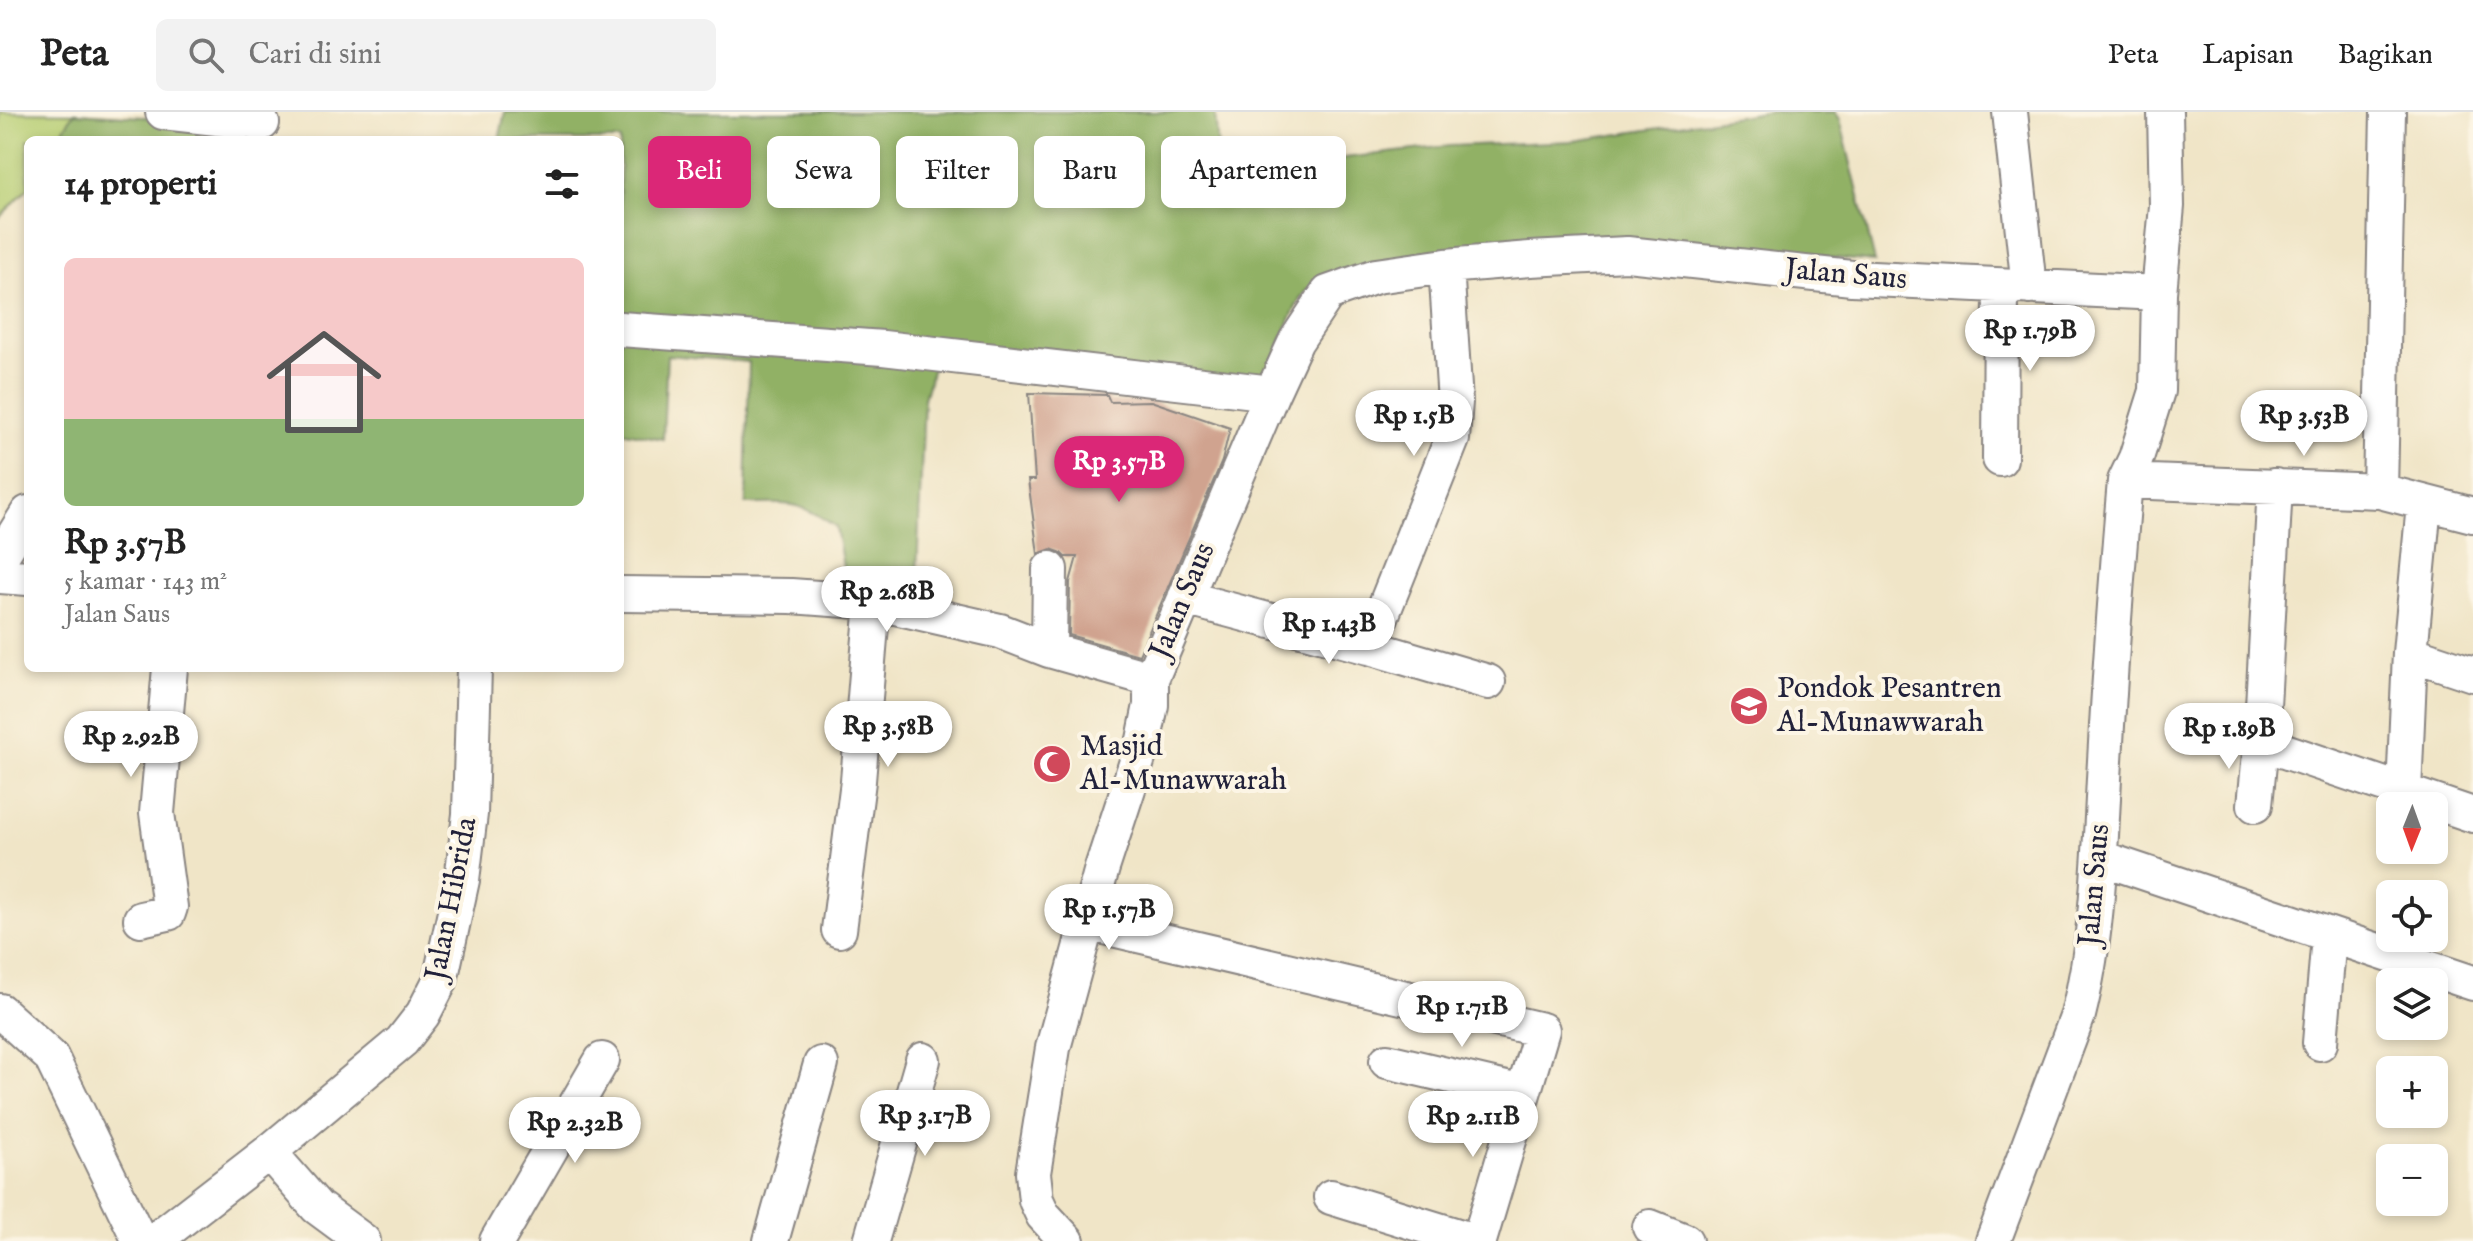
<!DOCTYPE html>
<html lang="id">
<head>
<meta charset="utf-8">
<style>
	:root { --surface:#fff; --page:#f2f2f2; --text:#222; --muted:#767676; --line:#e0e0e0; --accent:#db2777 }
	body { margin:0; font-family:"IM FELL English",serif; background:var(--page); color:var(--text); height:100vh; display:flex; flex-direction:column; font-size:30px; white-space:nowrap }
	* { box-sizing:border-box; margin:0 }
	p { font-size:26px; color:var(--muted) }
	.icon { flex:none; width:44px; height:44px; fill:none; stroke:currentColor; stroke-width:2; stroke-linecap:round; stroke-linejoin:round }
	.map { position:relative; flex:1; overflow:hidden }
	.details { position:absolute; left:24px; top:24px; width:600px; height:536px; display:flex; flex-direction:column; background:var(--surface); border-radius:12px; box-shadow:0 4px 12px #0003 }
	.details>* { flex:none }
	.guide { position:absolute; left:648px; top:24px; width:760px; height:72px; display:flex; gap:16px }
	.needle { width:52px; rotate:181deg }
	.fabs { position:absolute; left:2376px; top:680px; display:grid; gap:16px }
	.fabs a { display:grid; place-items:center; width:72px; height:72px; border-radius:12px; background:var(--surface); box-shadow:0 4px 12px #0003; font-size:40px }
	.price { position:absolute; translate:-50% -68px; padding:0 18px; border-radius:28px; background:#fff; color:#222; font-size:26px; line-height:52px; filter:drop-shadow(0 2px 4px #0008) }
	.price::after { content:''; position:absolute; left:50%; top:48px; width:24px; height:18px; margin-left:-12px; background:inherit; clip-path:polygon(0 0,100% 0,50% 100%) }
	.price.active { background:var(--accent); color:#fff }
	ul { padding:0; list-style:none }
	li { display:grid; align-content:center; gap:16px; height:424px; padding:0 40px }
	li span { display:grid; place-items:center; height:248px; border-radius:12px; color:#555 }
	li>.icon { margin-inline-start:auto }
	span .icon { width:144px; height:144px; fill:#fffc; stroke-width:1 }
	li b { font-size:34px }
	h2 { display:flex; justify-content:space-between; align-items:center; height:96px; padding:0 40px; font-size:34px }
	.pill { padding:0 28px; border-radius:12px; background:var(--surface); box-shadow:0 4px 12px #0003; font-size:28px; line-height:72px }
	.pill.active { background:var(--accent); color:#fff }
	header { display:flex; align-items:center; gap:48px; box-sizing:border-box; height:112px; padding:0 40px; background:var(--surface); border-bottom:2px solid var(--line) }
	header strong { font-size:38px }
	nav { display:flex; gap:44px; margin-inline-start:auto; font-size:28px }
	.search { width:560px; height:72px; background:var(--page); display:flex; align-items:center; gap:20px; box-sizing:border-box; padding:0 28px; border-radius:12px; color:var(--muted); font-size:30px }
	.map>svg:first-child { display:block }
</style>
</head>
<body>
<header>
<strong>Peta</strong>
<div class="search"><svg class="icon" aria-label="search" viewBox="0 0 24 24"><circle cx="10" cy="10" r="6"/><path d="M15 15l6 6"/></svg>Cari di sini</div>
<nav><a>Peta</a><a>Lapisan</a><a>Bagikan</a></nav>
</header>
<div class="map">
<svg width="2473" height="1129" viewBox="0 0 2473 1129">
	<rect width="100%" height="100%" fill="#fcf5e5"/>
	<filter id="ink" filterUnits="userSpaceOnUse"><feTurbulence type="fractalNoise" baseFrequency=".0125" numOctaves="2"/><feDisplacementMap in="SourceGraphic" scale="16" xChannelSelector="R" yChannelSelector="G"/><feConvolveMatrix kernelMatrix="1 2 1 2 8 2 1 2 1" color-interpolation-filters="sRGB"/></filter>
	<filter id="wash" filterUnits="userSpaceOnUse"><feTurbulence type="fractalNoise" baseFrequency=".006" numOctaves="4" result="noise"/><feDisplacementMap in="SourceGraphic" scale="32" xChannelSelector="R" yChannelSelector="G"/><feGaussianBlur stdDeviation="1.8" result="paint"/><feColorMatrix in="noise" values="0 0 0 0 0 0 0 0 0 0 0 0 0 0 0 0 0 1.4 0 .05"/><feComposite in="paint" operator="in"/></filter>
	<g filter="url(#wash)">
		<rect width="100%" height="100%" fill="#f0e5c7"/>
		<!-- green -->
		<path fill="#b7ce73" stroke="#6c7857" stroke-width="2" d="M0 0 74 1 57 28H28V76L0 105Z"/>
		<!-- forest -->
		<path fill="#91b165" stroke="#5a6a50" stroke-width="2" d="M505 0H1215L1219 50 1318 49 1449 34 1574 29 1765 0H1835L1840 7 1875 150 1736 136 1632 131 1343 158C1332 164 1319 169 1309 176 1293 189 1274 251 1265 273L939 235 924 287 916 487 847 478 836 415C798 388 791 392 746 392L749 250 667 243 663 327 620 319V28H499Z
			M74 1 160 6 251 17 245 28H57Z"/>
		<g id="blocks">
			<!-- building -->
			<path fill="#d0a38f" d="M1029 281 1107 283 1110 290 1151 289 1230 316 1222 349 1139 543 1069 523 1070 470 1077 445H1065L1060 440 1051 437 1038 442 1028 368H1035Z"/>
		</g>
	</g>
	<g filter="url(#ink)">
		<use href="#blocks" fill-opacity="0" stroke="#898481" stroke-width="2"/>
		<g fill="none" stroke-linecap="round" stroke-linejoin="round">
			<defs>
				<path id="minor" d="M163 0 262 11
					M2010 0 2029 175
					M2159 181 2167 94 2165 0
					M620 217 883 236 1272 281
					M2000 347 2001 175
					M2125 369 2380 379 2473 403
					M2275 374 2261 631 2473 703
					M2380 379 2388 0
					M0 446 28 401
					M0 464 28 466
					M620 482 791 484 873 490 1000 519 1049 538 1151 567
					M1185 486 1369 535 1488 570
					M1369 535 1452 327 1455 290 1446 154
					M1049 538 1050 457
					M2410 541 2473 562
					M2404 680 2410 541 2424 392
					M2255 693 2261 631
					M2101 746 2473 871
					M141 807 168 801 170 795 157 701 170 556
					M1087 811 1542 918 1479 1129
					M839 818 858 669 873 490
					M0 899 51 945 140 1129
					M2320 931 2329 824
					M1387 949 1523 981
					M269 1040 317 1095 363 1129
					M1331 1085 1474 1129
					M1650 1115 1685 1129
					M154 1129 269 1040 402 929 423 902 440 869 462 768 470 702 474 556
					M497 1129 602 948
					M771 1129 821 952
					M871 1129 923 948
					M1067 1129 1043 1103 1036 1088 1033 1061 1053 936 1102 756 1144 628 1151 593V567L1272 281 1296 229 1328 181 1376 164 1446 154 1530 147 1627 142 1852 166 2159 181 2157 279 2136 346 2125 369C2117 462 2110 555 2105 649 2100 734 2099 820 2078 903L1993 1129"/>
			</defs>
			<!-- minor casing -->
			<use href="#minor" stroke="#898481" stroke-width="38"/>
			<!-- minor -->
			<use href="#minor" stroke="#fff" stroke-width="34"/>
		</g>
	</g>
	<!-- icons -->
	<defs>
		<symbol id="school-disc" viewBox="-11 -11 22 22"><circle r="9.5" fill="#d1495b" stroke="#fcf5e5"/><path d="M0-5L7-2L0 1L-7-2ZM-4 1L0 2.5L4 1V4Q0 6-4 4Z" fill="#fff"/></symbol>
		<symbol id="mosque-disc" viewBox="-11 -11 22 22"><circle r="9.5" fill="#d1495b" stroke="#fcf5e5"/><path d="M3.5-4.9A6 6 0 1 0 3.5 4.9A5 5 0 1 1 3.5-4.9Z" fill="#fff"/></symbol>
	</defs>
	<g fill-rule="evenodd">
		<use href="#school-disc" x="1727" y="572" width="44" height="44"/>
		<use href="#mosque-disc" x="1030" y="630" width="44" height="44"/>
	</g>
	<g text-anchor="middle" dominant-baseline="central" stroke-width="8" stroke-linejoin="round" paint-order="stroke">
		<!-- street labels -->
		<g font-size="30" fill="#22223b" stroke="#fcf5e5">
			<text transform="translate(1846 163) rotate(5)">Jalan Saus</text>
			<text transform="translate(1183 489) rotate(-67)">Jalan Saus</text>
			<text transform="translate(2095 773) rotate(-85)">Jalan Saus</text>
			<text transform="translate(452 787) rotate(-79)">Jalan Hibrida</text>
		</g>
		<!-- poi labels -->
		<g font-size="30" fill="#22223b" stroke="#fcf5e5" text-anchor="start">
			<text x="1777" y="577">Pondok Pesantren<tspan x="1777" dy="34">Al-Munawwarah</tspan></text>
			<text x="1080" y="635">Masjid<tspan x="1080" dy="34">Al-Munawwarah</tspan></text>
		</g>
	</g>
</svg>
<div class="fabs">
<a><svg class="needle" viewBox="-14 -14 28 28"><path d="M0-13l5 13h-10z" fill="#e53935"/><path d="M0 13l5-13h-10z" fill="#767676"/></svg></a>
<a><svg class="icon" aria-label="locate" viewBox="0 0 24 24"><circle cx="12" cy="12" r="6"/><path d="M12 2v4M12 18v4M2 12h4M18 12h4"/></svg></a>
<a><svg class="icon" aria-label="layers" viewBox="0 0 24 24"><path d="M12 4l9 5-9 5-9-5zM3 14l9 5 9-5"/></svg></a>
<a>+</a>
<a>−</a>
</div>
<b class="price" style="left:2030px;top:261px">Rp 1.79B</b>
<b class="price" style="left:1414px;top:346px">Rp 1.5B</b>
<b class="price" style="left:2304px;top:346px">Rp 3.53B</b>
<b class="price active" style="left:1119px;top:392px">Rp 3.57B</b>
<b class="price" style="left:887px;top:522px">Rp 2.68B</b>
<b class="price" style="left:1329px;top:554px">Rp 1.43B</b>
<b class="price" style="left:888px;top:657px">Rp 3.58B</b>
<b class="price" style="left:2229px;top:659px">Rp 1.89B</b>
<b class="price" style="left:131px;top:667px">Rp 2.92B</b>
<b class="price" style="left:1109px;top:840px">Rp 1.57B</b>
<b class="price" style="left:1462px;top:937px">Rp 1.71B</b>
<b class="price" style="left:925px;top:1046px">Rp 3.17B</b>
<b class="price" style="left:1473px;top:1047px">Rp 2.11B</b>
<b class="price" style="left:575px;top:1053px">Rp 2.32B</b>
<div class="guide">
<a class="pill active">Beli</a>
<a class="pill">Sewa</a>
<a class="pill">Filter</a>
<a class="pill">Baru</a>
<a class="pill">Apartemen</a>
</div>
<section class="details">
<h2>14 properti<svg class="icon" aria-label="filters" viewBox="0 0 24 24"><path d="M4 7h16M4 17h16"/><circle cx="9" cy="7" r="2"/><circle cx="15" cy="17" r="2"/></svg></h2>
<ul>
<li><span style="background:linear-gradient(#f6c9c9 65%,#8fb573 0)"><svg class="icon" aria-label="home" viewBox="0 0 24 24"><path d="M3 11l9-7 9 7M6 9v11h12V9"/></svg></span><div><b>Rp 3.57B</b><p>5 kamar · 143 m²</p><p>Jalan Saus</p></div></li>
</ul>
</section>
</div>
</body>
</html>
